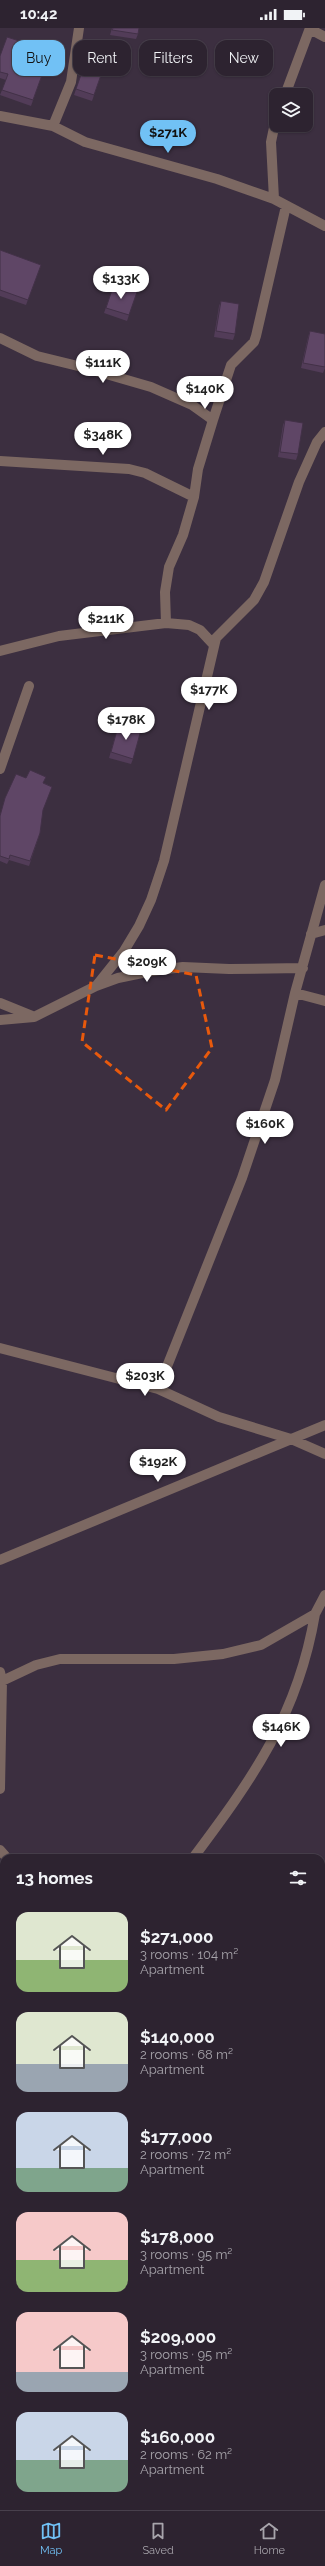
<!DOCTYPE html>
<html lang="en">
<head>
<meta charset="utf-8">
<style>
	:root { --surface:#2d2330; --page:#392f3c; --text:#f1f3f6; --muted:#a7a4ab; --line:#48404c; --accent:#71c1f5 }
	body { margin:0; font-family:Raleway,sans-serif; background:var(--page); color:var(--text); height:100vh; display:flex; flex-direction:column; font-size:15px; white-space:nowrap }
	* { box-sizing:border-box; margin:0 }
	p { font-size:13px; color:var(--muted) }
	.icon { flex:none; width:22px; height:22px; fill:none; stroke:currentColor; stroke-width:2; stroke-linecap:round; stroke-linejoin:round }
	.map { position:relative; flex:1; overflow:hidden }
	.drawer { position:absolute; left:0px; top:1826px; width:325px; height:656px; display:flex; flex-direction:column; background:var(--surface); border-radius:12px 12px 0 0; box-shadow:0 1px 3px #0004,0 0 0 1px var(--line) }
	.drawer>* { flex:none }
	.top-card { position:absolute; left:12px; top:12px; width:301px; height:36px; display:flex; gap:8px }
	.controls { position:absolute; left:269px; top:60px; display:grid; gap:8px }
	.controls a { display:grid; place-items:center; width:44px; height:44px; border-radius:8px; background:var(--surface); box-shadow:0 1px 3px #0004,0 0 0 1px var(--line); font-size:20px }
	.price { position:absolute; translate:-50% -34px; padding:0 9px; border-radius:14px; background:#fff; color:#222; font-size:13px; line-height:26px; filter:drop-shadow(0 1px 2px #0008) }
	.price::after { content:''; position:absolute; left:50%; top:24px; width:12px; height:9px; margin-left:-6px; background:inherit; clip-path:polygon(0 0,100% 0,50% 100%) }
	.price.active { background:var(--accent); color:#111 }
	ul { padding:0; list-style:none }
	li { display:flex; align-items:center; gap:12px; height:100px; padding:0 16px }
	li span { display:grid; place-items:center; flex:none; width:112px; height:80px; border-radius:12px; color:#555 }
	li>.icon { margin-inline-start:auto }
	span .icon { width:48px; height:48px; fill:#fffc; stroke-width:1 }
	li b { font-size:17px }
	h2 { display:flex; justify-content:space-between; align-items:center; height:48px; padding:0 16px; font-size:17px }
	.chip { padding:0 14px; border-radius:12px; background:var(--surface); box-shadow:0 1px 3px #0004,0 0 0 1px var(--line); font-size:14px; line-height:36px }
	.chip.active { background:var(--accent); color:#111 }
	.status { display:flex; justify-content:space-between; align-items:center; height:28px; padding:0 20px; background:var(--surface); direction:ltr }
	.status svg { height:11px; fill:currentColor }
	.tab-bar { display:flex; justify-content:space-around; align-items:center; height:56px; border-top:1px solid var(--line); background:var(--surface); font-size:11px; color:var(--muted) }
	.tab-bar a { display:grid; justify-items:center; gap:2px }
	.tab-bar .active { color:var(--accent) }
	.map>svg:first-child { display:block }
</style>
</head>
<body>
<div class="status"><b>10:42</b><svg viewBox="0 0 49 12"><path d="M0 12V9h3v3zM5 12V6h3v6zM10 12V3h3v9zM15 12V0h3v12zM26 1h20v11H26zM47 4h2v5h-2z"/></svg></div>
<div class="map">
<svg width="325" height="2482" viewBox="0 0 325 2482">
	<rect width="100%" height="100%" fill="#3c2f40"/>
	<g fill="none" stroke-linecap="round" stroke-linejoin="round">
		<!-- street -->
		<path stroke="#7c6862" stroke-width="10" d="M310 1 325 9
			M285 67 310 0
			M0 88 53 98 85 114 217 151 274 171 325 198
			M53 98 71 54 79 0
			M274 171 271 114 276 90
			M0 310 37 328 82 339 151 359 192 377 213 392
			M0 433 129 441 145 445 194 469
			M166 595 165 564 169 539 183 507 194 469 198 441 213 392 231 337 254 314 256 308 286 178
			M0 623 59 608 166 595 189 597 200 602 214 617
			M0 741 29 658
			M311 906 325 902
			M96 958 124 923 139 898 151 872 164 833 216 610 254 572 264 554 299 454 317 414 325 404
			M295 965 325 973
			M0 975 32 988
			M0 992 34 989 96 958 118 950 152 943 183 939 229 941 303 940
			M0 1320 158 1361 219 1389 291 1411 325 1426
			M158 1361 242 1150 275 1052 295 965 325 857
			M0 1532 325 1397
			M0 1644 2 1653 0 1761
			M2 1653 36 1637 60 1631H174L223 1626 261 1617 315 1586 325 1567
			M0 1822 7 1830
			M193 1830C253 1750 298 1687 315 1586
			M321 1859 325 1855
			M0 1891 4 1876
			M0 1909 4 1917
			M321 1958 325 1959
			M321 2141 325 2142
			M321 2212 325 2217
			M0 2237 4 2240"/>
	</g>
	<!-- wall -->
	<path fill="#523c58" d="M112 0H139L138 6 136 11 110 7Z
		M90 21 108 27 92 73 74 67Z
		M0 28 33 31 46 36 31 78 0 67 6 52 0 50Z
		M0 222 41 237 26 277 0 268Z
		M114 256 129 287 127 293 104 285Z
		M221 273 235 306 233 312 214 309 219 278Z
		M310 303 325 306V340L323 345 301 340 308 309Z
		M285 392 298 426 296 432 278 429 283 397Z
		M119 695 133 731 131 736 109 730Z
		M26 750 44 755 52 759 42 783 40 805 29 838 9 832 7 836 0 833V787L4 775 5 770Z"/>
	<!-- building -->
	<path fill="#5f4666" stroke="#423147" d="M113 0H139L138 6 112 2Z
		M7 9 38 19 33 31 46 36 33 72 2 62 8 46 0 44V28Z
		M90 21 108 27 94 67 76 61Z
		M0 222 41 237 28 272 0 262Z
		M114 256 137 264 129 287 106 280Z
		M221 273 239 276 235 306 216 303Z
		M310 303 325 306V339L303 335Z
		M285 392 303 395 298 426 280 424Z
		M119 695 141 702 133 731 111 724Z
		M30 742 46 749 43 755 52 759 43 782 40 805 30 833 10 827 9 831 0 828V788L5 770 16 746 26 750Z"/>
	<!-- marked area -->
	<path fill="none" stroke="#e8590c" stroke-width="3" stroke-dasharray="8 5" stroke-linejoin="round" d="M95 927 196 947 212 1020 166 1082 82 1014Z"/>
</svg>
<div class="controls">
<a><svg class="icon" aria-label="layers" viewBox="0 0 24 24"><path d="M12 4l9 5-9 5-9-5zM3 14l9 5 9-5"/></svg></a>
</div>
<b class="price active" style="left:168px;top:126px">$271K</b>
<b class="price" style="left:121px;top:272px">$133K</b>
<b class="price" style="left:103px;top:356px">$111K</b>
<b class="price" style="left:205px;top:382px">$140K</b>
<b class="price" style="left:103px;top:428px">$348K</b>
<b class="price" style="left:106px;top:612px">$211K</b>
<b class="price" style="left:209px;top:683px">$177K</b>
<b class="price" style="left:126px;top:713px">$178K</b>
<b class="price" style="left:147px;top:955px">$209K</b>
<b class="price" style="left:265px;top:1117px">$160K</b>
<b class="price" style="left:145px;top:1369px">$203K</b>
<b class="price" style="left:158px;top:1455px">$192K</b>
<b class="price" style="left:281px;top:1720px">$146K</b>
<div class="top-card">
<a class="chip active">Buy</a>
<a class="chip">Rent</a>
<a class="chip">Filters</a>
<a class="chip">New</a>
</div>
<section class="drawer">
<h2>13 homes<svg class="icon" aria-label="filters" viewBox="0 0 24 24"><path d="M4 7h16M4 17h16"/><circle cx="9" cy="7" r="2"/><circle cx="15" cy="17" r="2"/></svg></h2>
<ul>
<li><span style="background:linear-gradient(#dfe7d0 60%,#8fb573 0)"><svg class="icon" aria-label="home" viewBox="0 0 24 24"><path d="M3 11l9-7 9 7M6 9v11h12V9"/></svg></span><div><b>$271,000</b><p>3 rooms · 104 m²</p><p>Apartment</p></div></li>
<li><span style="background:linear-gradient(#dfe7d0 65%,#9aa5b1 0)"><svg class="icon" aria-label="home" viewBox="0 0 24 24"><path d="M3 11l9-7 9 7M6 9v11h12V9"/></svg></span><div><b>$140,000</b><p>2 rooms · 68 m²</p><p>Apartment</p></div></li>
<li><span style="background:linear-gradient(#c9d6e8 70%,#7fa58c 0)"><svg class="icon" aria-label="home" viewBox="0 0 24 24"><path d="M3 11l9-7 9 7M6 9v11h12V9"/></svg></span><div><b>$177,000</b><p>2 rooms · 72 m²</p><p>Apartment</p></div></li>
<li><span style="background:linear-gradient(#f6c9c9 60%,#8fb573 0)"><svg class="icon" aria-label="home" viewBox="0 0 24 24"><path d="M3 11l9-7 9 7M6 9v11h12V9"/></svg></span><div><b>$178,000</b><p>3 rooms · 95 m²</p><p>Apartment</p></div></li>
<li><span style="background:linear-gradient(#f6c9c9 75%,#9aa5b1 0)"><svg class="icon" aria-label="home" viewBox="0 0 24 24"><path d="M3 11l9-7 9 7M6 9v11h12V9"/></svg></span><div><b>$209,000</b><p>3 rooms · 95 m²</p><p>Apartment</p></div></li>
<li><span style="background:linear-gradient(#c9d6e8 60%,#7fa58c 0)"><svg class="icon" aria-label="home" viewBox="0 0 24 24"><path d="M3 11l9-7 9 7M6 9v11h12V9"/></svg></span><div><b>$160,000</b><p>2 rooms · 62 m²</p><p>Apartment</p></div></li>
</ul>
</section>
</div>
<nav class="tab-bar">
<a class="active"><svg class="icon" aria-label="map" viewBox="0 0 24 24"><path d="M3 6l6-2 6 2 6-2v14l-6 2-6-2-6 2zM9 4v14M15 6v14"/></svg>Map</a>
<a><svg class="icon" aria-label="saved" viewBox="0 0 24 24"><path d="M7 4h10v16l-5-4-5 4z"/></svg>Saved</a>
<a><svg class="icon" aria-label="home" viewBox="0 0 24 24"><path d="M3 11l9-7 9 7M6 9v11h12V9"/></svg>Home</a>
</nav>
</body>
</html>
